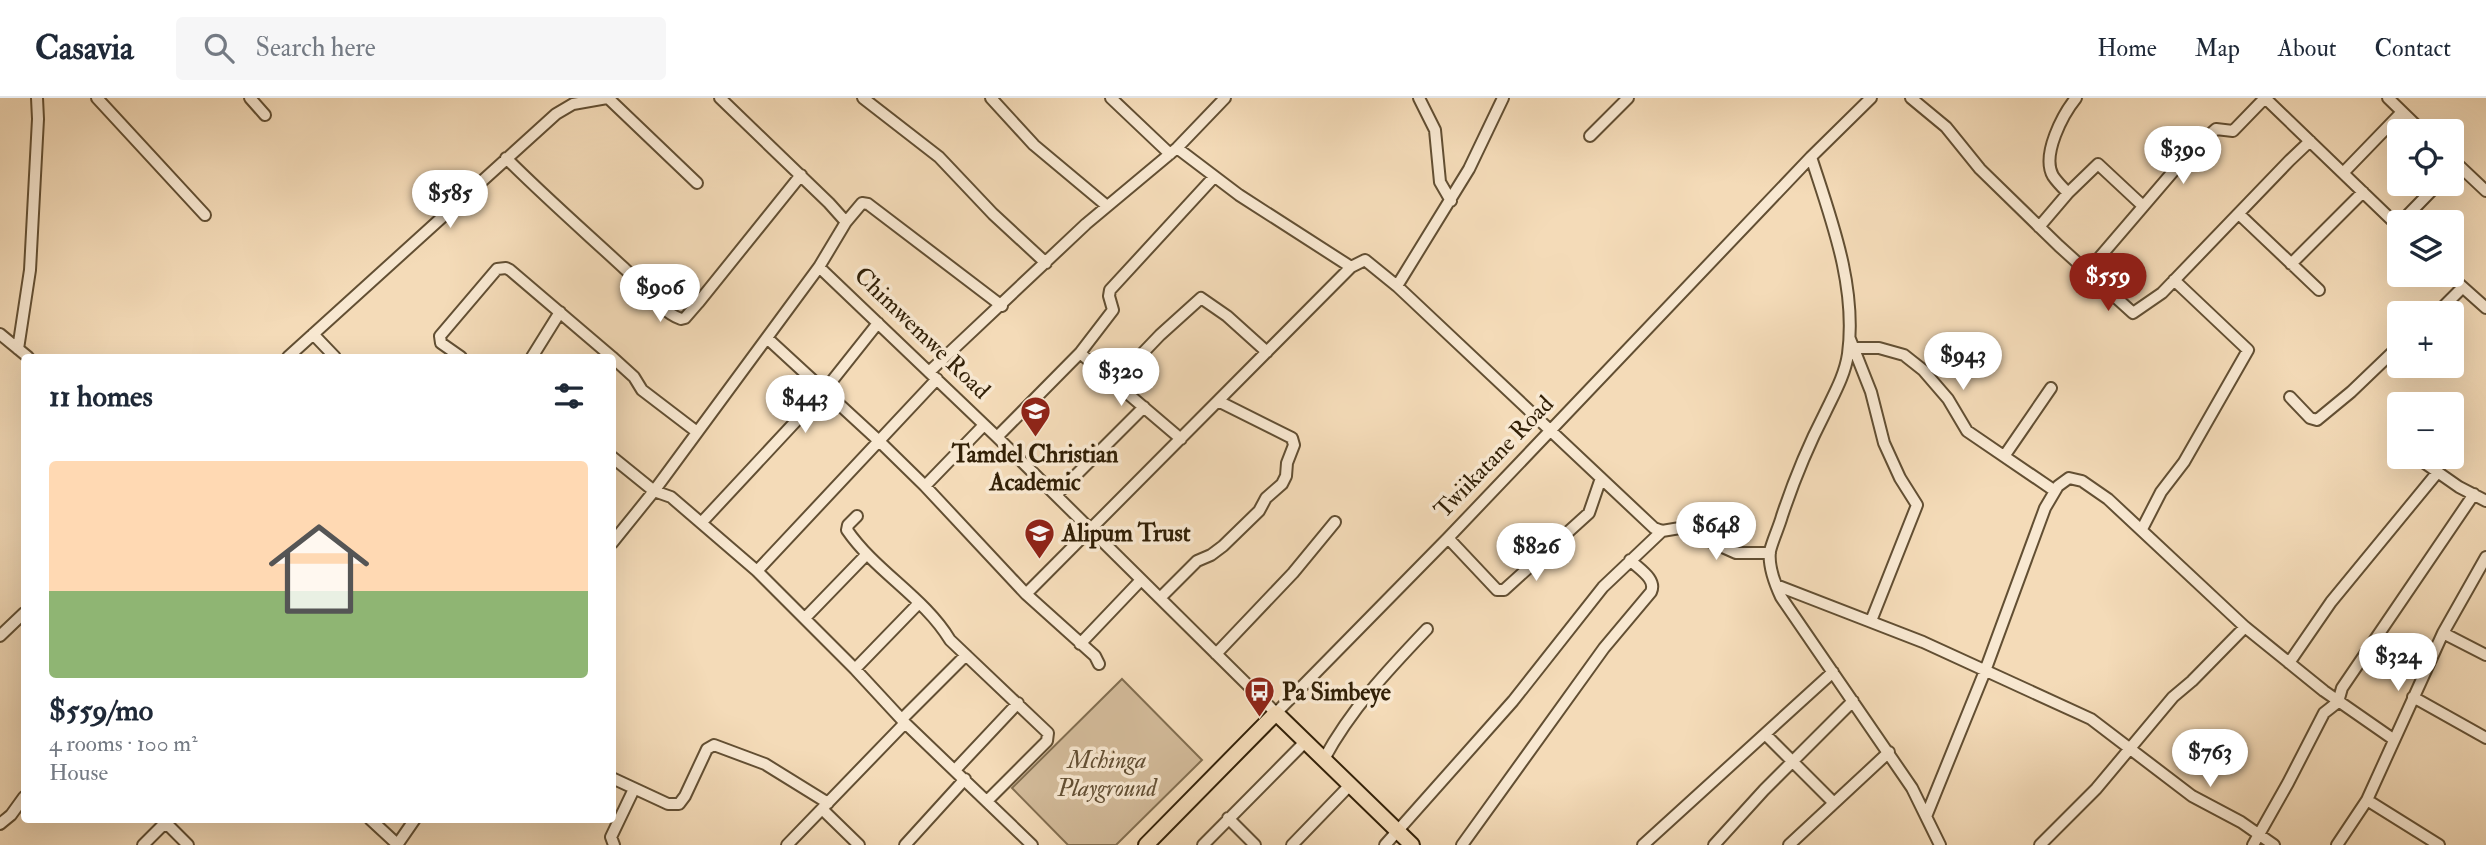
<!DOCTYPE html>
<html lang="en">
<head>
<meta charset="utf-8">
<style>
	:root { --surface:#fff; --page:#f6f6f7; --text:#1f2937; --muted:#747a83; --line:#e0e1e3; --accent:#8f2418 }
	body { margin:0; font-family:"IM FELL Double Pica",serif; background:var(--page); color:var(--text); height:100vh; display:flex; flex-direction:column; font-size:26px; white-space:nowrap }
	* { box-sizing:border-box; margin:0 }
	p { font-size:23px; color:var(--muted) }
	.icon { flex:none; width:38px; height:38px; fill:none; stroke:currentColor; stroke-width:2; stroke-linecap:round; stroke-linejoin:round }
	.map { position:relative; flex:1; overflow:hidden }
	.sheet { position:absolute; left:21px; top:256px; width:595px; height:469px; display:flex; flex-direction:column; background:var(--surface); border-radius:7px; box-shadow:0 7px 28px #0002 }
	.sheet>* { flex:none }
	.buttons { position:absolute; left:2387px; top:21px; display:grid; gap:14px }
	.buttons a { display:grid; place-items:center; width:77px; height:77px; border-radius:7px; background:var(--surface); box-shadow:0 7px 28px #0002; font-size:35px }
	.price { position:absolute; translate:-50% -60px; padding:0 16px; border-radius:24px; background:#fff; color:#222; font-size:23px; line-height:46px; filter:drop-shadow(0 2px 4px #0008) }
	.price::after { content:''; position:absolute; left:50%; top:42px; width:21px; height:16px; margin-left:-10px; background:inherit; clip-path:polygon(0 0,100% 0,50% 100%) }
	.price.active { background:var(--accent); color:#fff }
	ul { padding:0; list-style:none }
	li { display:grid; align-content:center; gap:14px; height:371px; padding:0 28px }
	li span { display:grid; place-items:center; height:217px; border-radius:7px; color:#555 }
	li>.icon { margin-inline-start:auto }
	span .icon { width:126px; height:126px; fill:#fffc; stroke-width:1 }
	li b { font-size:30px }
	h2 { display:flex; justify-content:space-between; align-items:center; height:84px; padding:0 28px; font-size:30px }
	header { display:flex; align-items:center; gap:42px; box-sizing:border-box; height:98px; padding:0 35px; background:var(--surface); border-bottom:2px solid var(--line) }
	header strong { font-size:33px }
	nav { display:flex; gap:38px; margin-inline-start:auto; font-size:24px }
	.search { width:490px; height:63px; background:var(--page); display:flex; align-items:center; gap:18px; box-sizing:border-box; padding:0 24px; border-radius:7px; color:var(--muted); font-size:26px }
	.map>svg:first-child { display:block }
</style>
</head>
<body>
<header>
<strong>Casavia</strong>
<div class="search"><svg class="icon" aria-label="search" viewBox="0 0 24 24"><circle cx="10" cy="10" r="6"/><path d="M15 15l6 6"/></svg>Search here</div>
<nav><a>Home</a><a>Map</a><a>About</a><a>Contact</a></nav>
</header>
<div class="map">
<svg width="2486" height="747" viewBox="0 0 2486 747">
	<rect width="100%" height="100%" fill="#f4dbb8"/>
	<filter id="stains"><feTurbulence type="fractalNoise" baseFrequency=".00286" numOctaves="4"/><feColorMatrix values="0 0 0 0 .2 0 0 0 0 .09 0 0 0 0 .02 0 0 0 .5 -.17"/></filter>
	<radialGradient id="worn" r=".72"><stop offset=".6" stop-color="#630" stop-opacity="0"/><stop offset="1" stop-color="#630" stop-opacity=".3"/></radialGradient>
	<!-- green -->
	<path fill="#d3bb9a" stroke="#826e50" stroke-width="2" d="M1122 581 1202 662 1116 747H1068L1012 690Z"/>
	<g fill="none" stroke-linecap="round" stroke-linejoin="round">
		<defs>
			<path id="minor" d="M97 0 205 117
				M250 0 265 17
				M608 0 697 85
				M720 0 829 105 846 124
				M863 0 939 59 993 116 1046 165
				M991 0 1034 47 1107 108
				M1111 0 1170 56
				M1419 0 1435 32 1440 84 1451 103
				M1911 0 1946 29 1980 71 2059 148 2133 215 2162 195 2290 62 2310 43
				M2265 0 2399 129
				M2388 0 2422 33
				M1590 38 1628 0
				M1177 50 1239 97 1351 169
				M1811 59C1831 121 1857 188 1848 256 1845 277 1834 296 1825 315 1808 348 1794 382 1782 418 1779 429 1773 441 1770 453 1768 468 1775 486 1781 499L1912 690 1940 747
				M506 60C545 99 585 134 625 171 642 186 659 213 681 221L685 220 698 205 801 77
				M2452 61 2486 93
				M2343 75 2402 14
				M2068 95C2063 90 2057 84 2053 78 2041 57 2063 16 2076 0
				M2239 116 2319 192
				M2401 124 2438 86
				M2039 129 2068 95 2098 66 2143 108
				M2291 166 2363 94
				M819 169 997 339 1276 615 1448 440 1811 59 1871 0
				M2087 174 2189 55 2216 31 2233 33 2265 0
				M2449 177 2486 210
				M1397 188 1469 71 1503 0
				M2437 215 2462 190
				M0 236 28 259
				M313 236 335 259
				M767 240 879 343 925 388
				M1850 241 1871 294 1884 345 1900 380 1917 407 1871 523
				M1853 250H1879L1904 257 1923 272 1948 301 1967 333 2055 393
				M18 251 30 172 38 21 37 0
				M1080 255 1181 341
				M288 259 556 16 573 6 607 0
				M461 259 441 245 440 238 497 171 506 170 510 172 612 259
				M532 259 560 214
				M612 259 634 279 642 292 697 334
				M929 274 1086 126 1177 50 1225 0
				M1115 284 1160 237 1201 200 1227 218 1267 254
				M2290 299 2310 320 2317 322 2351 294 2399 248
				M984 327 925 388 1026 496 1095 558 1099 566
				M997 339 1080 255 1113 212 1109 198 1110 192 1214 79
				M2395 342 2399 346
				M2005 357 2051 290
				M612 359 654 393 671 399 757 473 855 571 905 625 1032 747
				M2416 359 2459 389 2486 403
				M1056 397 1144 309
				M857 418 848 427 847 432C876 474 924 499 950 542L1048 635 1047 643 987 703
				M702 424 824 293 878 225
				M2142 431 2161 394 2184 364 2248 252 2174 182
				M1448 440 1497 492H1504L1589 415 1601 380
				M612 445 654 393 819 169 846 124 862 105 868 106 1002 208
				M757 473 937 281
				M1776 487 1923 544 2091 621 2192 698 2241 724 2274 747
				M1026 496 1351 169 1365 162 1397 188 1654 430 1662 433
				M1160 500 1197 463 1211 457 1223 448 1259 413 1266 400 1282 386 1286 378 1287 365 1294 347 1292 340 1218 303
				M805 520 867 456
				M2443 535 2486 557
				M0 538 24 515
				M1080 546 1141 482
				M1216 556 1293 475 1335 424
				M2289 565 2331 504 2437 375
				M855 571 919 505
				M2413 599 2486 640
				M902 621 966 557
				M1765 636 1833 704
				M1324 661C1351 611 1388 572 1427 531
				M955 672 1018 605
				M612 680 668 706H679L685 698 707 651 714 647 765 666 828 705
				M2367 702 2439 747
				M822 711 859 747
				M1927 716 1985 573 2045 410 2058 388 2069 380 2082 383 2108 401 2245 529 2324 593 2393 641
				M1228 720 1255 747
				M370 721 398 747
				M0 726 11 717 24 699
				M143 747 162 728H169L188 747
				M397 747 415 721
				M614 747 611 739 634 691
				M787 747 905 625
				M905 747 965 681
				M1203 747 1305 644
				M1292 747 1350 687
				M1385 747 1513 603 1603 489 1662 433 1680 430 1736 455H1770
				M1462 747 1604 550 1651 494C1657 481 1639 471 1630 462
				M1643 747 1833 574
				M1714 747 1764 692 1853 603
				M1789 747 1889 654
				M2040 747 2096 691 2173 599 2192 583 2245 529
				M2253 747 2288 685 2324 615 2338 604 2342 590 2474 396
				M2337 747 2367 702 2443 535 2486 459"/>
			<path id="major" d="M1146 747 1276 615 1412 747"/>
		</defs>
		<!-- minor casing -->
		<use href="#minor" stroke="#624f33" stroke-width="14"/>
		<!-- major casing -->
		<use href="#major" stroke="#322007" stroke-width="18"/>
		<!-- minor -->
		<use href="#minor" stroke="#f8e8d1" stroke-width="10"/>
		<!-- major -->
		<use href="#major" stroke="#f4dbb8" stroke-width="14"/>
	</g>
	<!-- icons -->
	<defs>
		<symbol id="school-pin" viewBox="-11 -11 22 30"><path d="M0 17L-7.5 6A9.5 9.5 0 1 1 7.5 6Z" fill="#8f2418" stroke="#f8e8d1"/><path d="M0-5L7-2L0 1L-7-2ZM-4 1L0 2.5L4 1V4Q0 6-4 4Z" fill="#fff"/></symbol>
		<symbol id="bus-pin" viewBox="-11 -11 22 30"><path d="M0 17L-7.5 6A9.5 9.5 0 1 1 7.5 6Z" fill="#8f2418" stroke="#f8e8d1"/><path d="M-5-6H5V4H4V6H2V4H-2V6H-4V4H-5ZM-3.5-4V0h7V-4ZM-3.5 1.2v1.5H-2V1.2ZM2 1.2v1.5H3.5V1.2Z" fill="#fff"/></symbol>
	</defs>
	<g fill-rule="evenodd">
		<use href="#school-pin" x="1018" y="296" width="35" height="47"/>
		<use href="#school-pin" x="1022" y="418" width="35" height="47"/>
		<use href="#bus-pin" x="1242" y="576" width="35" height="47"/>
	</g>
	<g text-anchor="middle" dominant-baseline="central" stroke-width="7" stroke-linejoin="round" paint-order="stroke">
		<!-- street labels -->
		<g font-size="24" fill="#322007" stroke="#f8e8d1">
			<text transform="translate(922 235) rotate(44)">Chimwemwe Road</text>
			<text transform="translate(1494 359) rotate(-46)">Twiikatane Road</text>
		</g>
		<!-- poi labels -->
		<g font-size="24" font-weight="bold" fill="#322007" stroke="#f8e8d1" text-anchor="start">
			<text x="1035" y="356" text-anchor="middle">Tamdel Christian<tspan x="1035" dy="28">Academic</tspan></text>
			<text x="1062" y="435">Alipum Trust</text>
			<text x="1282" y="594">Pa Simbeye</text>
		</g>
		<!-- park labels -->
		<g font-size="24" font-style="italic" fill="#624e33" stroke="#f8e8d1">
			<text x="1107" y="662">Mchinga<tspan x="1107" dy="28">Playground</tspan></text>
		</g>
	</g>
	<rect width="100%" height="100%" filter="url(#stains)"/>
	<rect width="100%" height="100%" fill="url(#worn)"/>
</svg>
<div class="buttons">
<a><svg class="icon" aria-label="locate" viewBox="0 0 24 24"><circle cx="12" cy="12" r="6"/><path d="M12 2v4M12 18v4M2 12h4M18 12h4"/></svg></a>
<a><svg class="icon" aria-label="layers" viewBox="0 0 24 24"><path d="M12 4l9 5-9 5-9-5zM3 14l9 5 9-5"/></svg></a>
<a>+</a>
<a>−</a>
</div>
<b class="price" style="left:2183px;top:88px">$390</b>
<b class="price" style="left:450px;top:132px">$585</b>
<b class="price active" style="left:2108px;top:215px">$559</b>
<b class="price" style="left:660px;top:226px">$906</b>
<b class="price" style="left:1963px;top:294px">$943</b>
<b class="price" style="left:1121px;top:310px">$320</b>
<b class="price" style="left:805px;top:337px">$443</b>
<b class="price" style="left:1716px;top:464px">$648</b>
<b class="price" style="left:1536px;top:485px">$826</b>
<b class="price" style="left:2398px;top:595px">$324</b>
<b class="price" style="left:2210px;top:691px">$763</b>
<section class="sheet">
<h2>11 homes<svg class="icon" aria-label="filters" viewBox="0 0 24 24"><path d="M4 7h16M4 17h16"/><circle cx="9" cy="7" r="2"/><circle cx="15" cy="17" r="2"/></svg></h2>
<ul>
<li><span style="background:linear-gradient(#ffd9b3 60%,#8fb573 0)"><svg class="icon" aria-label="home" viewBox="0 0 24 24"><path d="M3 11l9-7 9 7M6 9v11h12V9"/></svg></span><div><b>$559/mo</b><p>4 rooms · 100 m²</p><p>House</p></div></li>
</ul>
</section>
</div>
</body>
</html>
